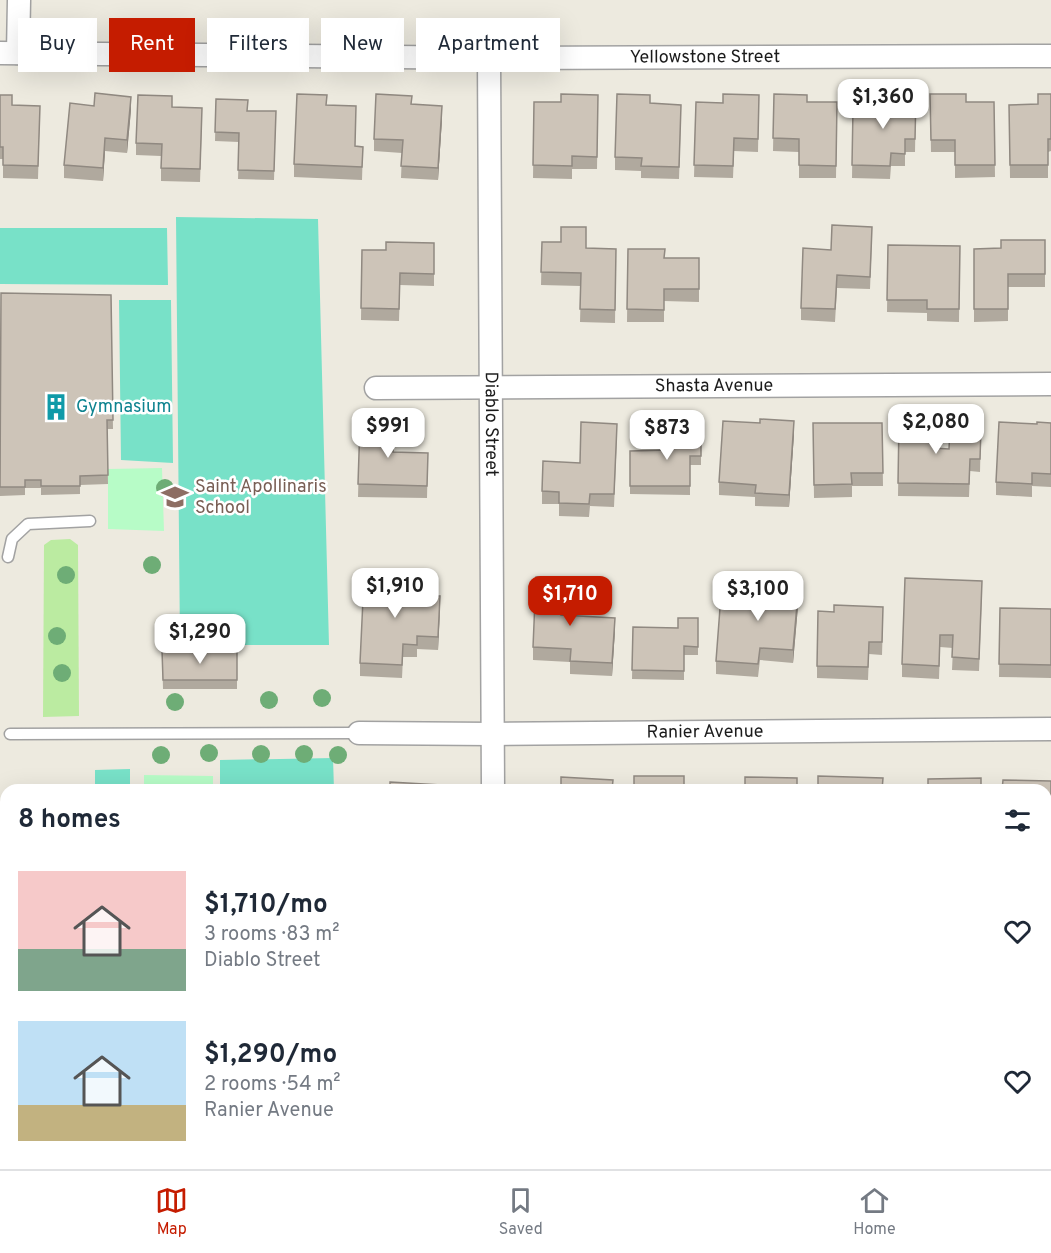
<!DOCTYPE html>
<html lang="en">
<head>
<meta charset="utf-8">
<style>
	:root { --surface:#fff; --page:#f6f6f7; --text:#1f2937; --muted:#747a83; --line:#e0e1e3; --accent:#c51c00 }
	body { margin:0; font-family:Overpass,sans-serif; background:var(--page); color:var(--text); height:100vh; display:flex; flex-direction:column; font-size:22px; white-space:nowrap }
	* { box-sizing:border-box; margin:0 }
	p { font-size:20px; color:var(--muted) }
	.icon { flex:none; width:33px; height:33px; fill:none; stroke:currentColor; stroke-width:2; stroke-linecap:round; stroke-linejoin:round }
	.map { position:relative; flex:1; overflow:hidden }
	.drawer { position:absolute; left:0px; top:784px; width:1052px; height:386px; display:flex; flex-direction:column; background:var(--surface); border-radius:18px 18px 0 0; box-shadow:0 6px 24px #0002 }
	.drawer>* { flex:none }
	.hud { position:absolute; left:18px; top:18px; width:600px; height:54px; display:flex; gap:12px }
	.price { position:absolute; translate:-50% -51px; padding:0 14px; border-radius:12px; background:#fff; color:#222; font-size:20px; line-height:39px; filter:drop-shadow(0 2px 3px #0008) }
	.price::after { content:''; position:absolute; left:50%; top:36px; width:18px; height:14px; margin-left:-9px; background:inherit; clip-path:polygon(0 0,100% 0,50% 100%) }
	.price.on { background:var(--accent); color:#fff }
	ul { padding:0; list-style:none }
	li { display:flex; align-items:center; gap:18px; height:150px; padding:0 18px }
	li span { display:grid; place-items:center; flex:none; width:168px; height:120px; border-radius:0px; color:#555 }
	li>.icon { margin-inline-start:auto }
	span .icon { width:72px; height:72px; fill:#fffc; stroke-width:1 }
	li b { font-size:26px }
	h2 { display:flex; justify-content:space-between; align-items:center; height:72px; padding:0 18px; font-size:26px }
	.chip { padding:0 21px; border-radius:0px; background:var(--surface); box-shadow:0 6px 24px #0002; font-size:21px; line-height:54px }
	.chip.on { background:var(--accent); color:#fff }
	.menu { display:flex; justify-content:space-around; align-items:center; height:84px; border-top:2px solid var(--line); background:var(--surface); font-size:16px; color:var(--muted) }
	.menu a { display:grid; justify-items:center; gap:3px }
	.menu .on { color:var(--accent) }
	.map>svg:first-child { display:block }
</style>
</head>
<body>
<div class="map">
<svg width="1051" height="1169" viewBox="0 0 1051 1169">
	<rect width="100%" height="100%" fill="#edeadf"/>
	<!-- grass -->
	<path fill="#bbeba1" d="M70 539 78 545 79 716 43 717 44 545 51 540Z"/>
	<!-- park -->
	<path fill="#b7fcc7" d="M162 468 164 531 108 529V469Z
		M144 775 213 776V790H144Z"/>
	<!-- pitch -->
	<path fill="#78e1c8" d="M176 217 318 219 329 645H180Z
		M0 228H167L168 285 0 284Z
		M119 300H171L173 463 121 460Z
		M333 758 334 790H220V760Z
		M130 769V790H95V770Z"/>
	<g fill="none" stroke-linecap="round" stroke-linejoin="round">
		<defs>
			<path id="lane" d="M8 557 12 539 28 524 90 521
				M10 734 359 733"/>
			<g id="street">
				<path id="s1" d="M0 53 489 58 1051 56"/>
				<path d="M18 53 19 0"/>
				<path id="s2" d="M489 58 493 790"/>
				<path id="s3" d="M376 388 1051 384"/>
				<path id="s4" d="M359 733 492 734 1051 729"/>
				<path d="M494 1164V1169"/>
			</g>
			<path id="secondary" d="M1046 1087H1051
				M0 1093H6"/>
		</defs>
		<!-- lane casing -->
		<use href="#lane" stroke="#a2a2a2" stroke-width="13"/>
		<!-- street casing -->
		<use href="#street" stroke="#a2a2a2" stroke-width="25"/>
		<!-- secondary casing -->
		<use href="#secondary" stroke="#567300" stroke-width="34"/>
		<!-- lane -->
		<use href="#lane" stroke="#fff" stroke-width="10"/>
		<!-- street -->
		<use href="#street" stroke="#fff" stroke-width="22"/>
		<!-- secondary -->
		<use href="#secondary" stroke="#edfcae" stroke-width="32"/>
	</g>
	<!-- trees -->
	<g fill="#6ead76">
		<circle cx="165" cy="488" r="9"/>
		<circle cx="152" cy="565" r="9"/>
		<circle cx="66" cy="575" r="9"/>
		<circle cx="57" cy="636" r="9"/>
		<circle cx="62" cy="673" r="9"/>
		<circle cx="322" cy="698" r="9"/>
		<circle cx="269" cy="700" r="9"/>
		<circle cx="175" cy="702" r="9"/>
		<circle cx="209" cy="753" r="9"/>
		<circle cx="261" cy="754" r="9"/>
		<circle cx="304" cy="754" r="9"/>
		<circle cx="161" cy="755" r="9"/>
		<circle cx="338" cy="755" r="9"/>
	</g>
	<!-- wall -->
	<path fill="#b0a99e" d="M774 94 807 102H837L836 178H799V152L773 151Z
		M930 94 966 102H994L995 177 955 178V152H931Z
		M1051 94V151L1048 152V178H1010L1009 105 1038 104Z
		M0 95 12 105 40 106 38 179 3 178V159H0Z
		M598 95 597 169H572V179L533 178 534 102H561Z
		M759 95 758 152 734 151 733 178 694 177 696 102 723 103Z
		M916 95 915 152H905V166H891L890 179 852 178 853 109H882Z
		M216 99 248 111H276L274 180 238 179 239 142 215 141Z
		M650 103 681 117 679 179 641 178V171L615 170V157Z
		M412 104 442 119 438 180 401 178 402 153 374 151V139Z
		M327 105 355 147H363L362 180 294 177V164Z
		M172 107 202 121 200 182 161 181V156L136 155V143Z
		M131 110 127 153 105 151 103 181 64 178V165Z
		M872 239 870 289 837 288 835 322 801 320V308L831 250Z
		M1045 240V287H1008V321L974 322V249L1001 248Z
		M542 242 586 248 616 249 615 323 580 322 581 286 541 285Z
		M434 243V286L400 285 399 321 361 320 362 250H386Z
		M888 245 960 246 959 322 927 321V313L887 312Z
		M628 249 664 258H699V302L664 301V322H627Z
		M111 295 113 429H107L108 484 80 485V494L41 495V488H25V495L0 496V376Z
		M360 423 393 452 428 453 427 498 358 497Z
		M813 423H882L883 486H852V497L814 498Z
		M899 423 934 448 949 449 981 428 980 472 970 471 969 497 898 496Z
		M1051 423V487L1032 486V497L996 495V482L1037 424Z
		M701 428V465H690V495L630 494V451L669 450Z
		M794 434 789 507 755 506V497L719 495V482Z
		M617 436 614 507 590 506 589 517 559 516V504H542V491Z
		M563 591 562 615 615 630 612 676 570 674V662L533 660V647Z
		M982 594 979 671 952 670 953 648 940 647 939 679 902 677V664Z
		M416 595 440 608 438 650 417 649V657H403L402 678 360 676V663Z
		M799 595 793 663 760 660 758 677 716 674V661L756 598Z
		M1000 608 1051 609V678L999 677Z
		M698 618V655H684V680L632 679 633 627 678 628Z
		M883 620 882 655 869 654 868 680 817 678V666Z
		M237 649V689H163L162 650Z
		M1051 781V845H1046V790Z
		M1046 900H1051V1021H1046V961H1051V944H1046Z
		M0 969H6V1033H0Z"/>
	<!-- shaded-wall -->
	<path fill="#908981" d="M131 97V110L127 153V140Z
		M442 106V119L438 180V168Z
		M105 138V151L103 181V168Z
		M794 421V434L789 507V495Z
		M799 582V595L793 663V650Z
		M440 596V608L438 650V637Z
		M615 618V630L612 676V663Z"/>
	<!-- building -->
	<path fill="#cdc4b8" stroke="#908981" stroke-width="1.5" d="M95 93 131 97 127 140 105 138 103 168 64 165 70 103 94 106Z
		M297 94 327 95 326 105 356 106 355 146 363 147 362 167 294 164Z
		M376 94 412 96 411 104 442 106 438 168 401 166 403 140 374 139Z
		M561 94 598 95 597 157 572 156V166L533 165 534 102H561Z
		M617 94 650 95V103L681 105 679 167 641 166 642 158 615 157Z
		M723 94 759 95 758 139 734 138 733 166 694 165 696 102 723 103Z
		M774 94 807 95V102H837L836 166 799 165V139L773 138Z
		M882 94 916 95 915 139H905V154L891 153 890 166 852 165 853 109H882Z
		M930 94H966V102H994L995 165H955V140H931Z
		M1038 94H1051V139H1048V165H1010L1009 105 1038 104Z
		M0 95H12V105L40 106 38 166 3 165V147H0Z
		M138 95 172 96V107L202 108 200 169 161 168 162 144 136 143Z
		M216 99 248 100 247 111H276L274 171 238 170 239 133 215 132Z
		M832 225 872 227 870 277 837 275 835 309 801 308 803 248 831 250Z
		M561 227H586V248L616 249 615 310 580 309 581 273 541 272 542 242H561Z
		M1001 240H1045V274H1008V309H974V249L1001 248Z
		M386 242 434 243V274L400 273 399 309 361 308 362 250H386Z
		M888 245 960 246 959 309H927V300H887Z
		M628 249H665L664 258H699V289H664V310L627 309Z
		M1 293 111 295 113 420H107L108 475 80 476V486H41V480H25V487H0Z
		M760 419 794 421 789 495 755 493 756 485 719 482 723 421 760 423Z
		M581 422 617 424 614 494H590L589 504 559 503V492L542 491 543 461 580 463Z
		M999 422 1037 424V422L1051 423V474L1032 473V484L996 482Z
		M360 423 394 424 393 452 428 453 427 486 358 484Z
		M813 423H882L883 473H851L852 484 814 485Z
		M899 423 934 424 933 448 949 449 950 428H981L980 459H970L969 484 898 483Z
		M669 427 701 428V456H690V486H630V451L669 450Z
		M536 577 563 579 561 615 615 618 612 663 570 661 571 649 533 647Z
		M364 578 416 580V595L440 596 438 637 417 636V645L403 644 402 665 360 663Z
		M905 578 982 581 979 659 952 657 953 635H940L939 666 902 664Z
		M757 579 799 582 793 650 760 648 758 664 716 661 721 595 756 598Z
		M834 605 883 607 882 642H869L868 667 817 666 818 611 834 612Z
		M1000 608 1051 609V665L999 664Z
		M678 618H698V647L684 646V671L632 670 633 627 678 628Z
		M237 649V680H163L162 650Z
		M634 776H684V790H634Z
		M818 776 883 778 882 790H818Z
		M561 777 613 780 612 790H561Z
		M745 777 797 778V790H745Z
		M981 778V790H928V779Z
		M1003 780 1051 781V836H1046V790H1002Z
		M390 782 441 785V790H390Z
		M1046 900H1051V1009H1046V961H1051V931H1046Z
		M0 969H6V1020H0Z
		M1046 1146H1051V1169H994V1164H1046Z
		M7 1164H70V1169H7Z
		M92 1164H156V1169H92Z
		M180 1164H256L255 1169H180Z
		M284 1164H347V1169H284Z
		M369 1164H447V1169H369Z
		M529 1164H606V1169H529Z
		M628 1164H689V1169H628Z
		M715 1164H786V1169H715Z
		M812 1164H888V1169H812Z
		M913 1164H972V1169H913Z"/>
	<!-- icons -->
	<defs>
		<symbol id="building-bare" viewBox="-9 -9 18 18"><path d="M-4-6H4V6H1V3H-1V6H-4ZM-2.5-4.3h1.7v1.8h-1.7ZM.8-4.3h1.7v1.8H.8ZM-2.5-1h1.7V.8h-1.7ZM.8-1h1.7V.8H.8Z" fill="#0f9aa8" stroke="#fff" stroke-width="2.5" paint-order="stroke"/></symbol>
		<symbol id="school-bare" viewBox="-9 -9 18 18"><path d="M0-5L7-2L0 1L-7-2ZM-4 1L0 2.5L4 1V4Q0 6-4 4Z" fill="#8d6e63" stroke="#fff" stroke-width="2.5" paint-order="stroke"/></symbol>
	</defs>
	<g fill-rule="evenodd">
		<use href="#building-bare" x="37" y="388" width="38" height="38"/>
		<use href="#school-bare" x="156" y="478" width="38" height="38"/>
	</g>
	<g text-anchor="middle" dominant-baseline="central" stroke-width="5" stroke-linejoin="round" paint-order="stroke">
		<!-- street labels -->
		<g font-size="18" fill="#1b1b1b" stroke="#fff">
			<text stroke="none"><textPath href="#s1" startOffset="705">Yellowstone Street</textPath></text>
			<text stroke="none"><textPath href="#s3" startOffset="338">Shasta Avenue</textPath></text>
			<text stroke="none"><textPath href="#s2" startOffset="366">Diablo Street</textPath></text>
			<text stroke="none"><textPath href="#s4" startOffset="346">Ranier Avenue</textPath></text>
		</g>
		<!-- culture labels -->
		<g font-size="18" fill="#0d838f" stroke="#fff" text-anchor="start">
			<text x="76" y="407">Gymnasium</text>
		</g>
		<!-- education labels -->
		<g font-size="18" fill="#785e54" stroke="#fff" text-anchor="start">
			<text x="195" y="487">Saint Apollinaris<tspan x="195" dy="21">School</tspan></text>
		</g>
	</g>
</svg>
<b class="price" style="left:883px;top:130px">$1,360</b>
<b class="price" style="left:936px;top:455px">$2,080</b>
<b class="price" style="left:388px;top:459px">$991</b>
<b class="price" style="left:667px;top:461px">$873</b>
<b class="price" style="left:395px;top:619px">$1,910</b>
<b class="price" style="left:758px;top:622px">$3,100</b>
<b class="price on" style="left:570px;top:627px">$1,710</b>
<b class="price" style="left:200px;top:665px">$1,290</b>
<div class="hud">
<a class="chip">Buy</a>
<a class="chip on">Rent</a>
<a class="chip">Filters</a>
<a class="chip">New</a>
<a class="chip">Apartment</a>
</div>
<section class="drawer">
<h2>8 homes<svg class="icon" aria-label="filters" viewBox="0 0 24 24"><path d="M4 7h16M4 17h16"/><circle cx="9" cy="7" r="2"/><circle cx="15" cy="17" r="2"/></svg></h2>
<ul>
<li><span style="background:linear-gradient(#f6c9c9 65%,#7fa58c 0)"><svg class="icon" aria-label="home" viewBox="0 0 24 24"><path d="M3 11l9-7 9 7M6 9v11h12V9"/></svg></span><div><b>$1,710/mo</b><p>3 rooms · 83 m²</p><p>Diablo Street</p></div><svg class="icon" aria-label="heart" viewBox="0 0 24 24"><path d="M12 20l-8-8c-3-5 5-10 8-4 3-6 11-1 8 4z"/></svg></li>
<li><span style="background:linear-gradient(#bfe0f5 70%,#c2b280 0)"><svg class="icon" aria-label="home" viewBox="0 0 24 24"><path d="M3 11l9-7 9 7M6 9v11h12V9"/></svg></span><div><b>$1,290/mo</b><p>2 rooms · 54 m²</p><p>Ranier Avenue</p></div><svg class="icon" aria-label="heart" viewBox="0 0 24 24"><path d="M12 20l-8-8c-3-5 5-10 8-4 3-6 11-1 8 4z"/></svg></li>
</ul>
</section>
</div>
<nav class="menu">
<a class="on"><svg class="icon" aria-label="map" viewBox="0 0 24 24"><path d="M3 6l6-2 6 2 6-2v14l-6 2-6-2-6 2zM9 4v14M15 6v14"/></svg>Map</a>
<a><svg class="icon" aria-label="saved" viewBox="0 0 24 24"><path d="M7 4h10v16l-5-4-5 4z"/></svg>Saved</a>
<a><svg class="icon" aria-label="home" viewBox="0 0 24 24"><path d="M3 11l9-7 9 7M6 9v11h12V9"/></svg>Home</a>
</nav>
</body>
</html>
